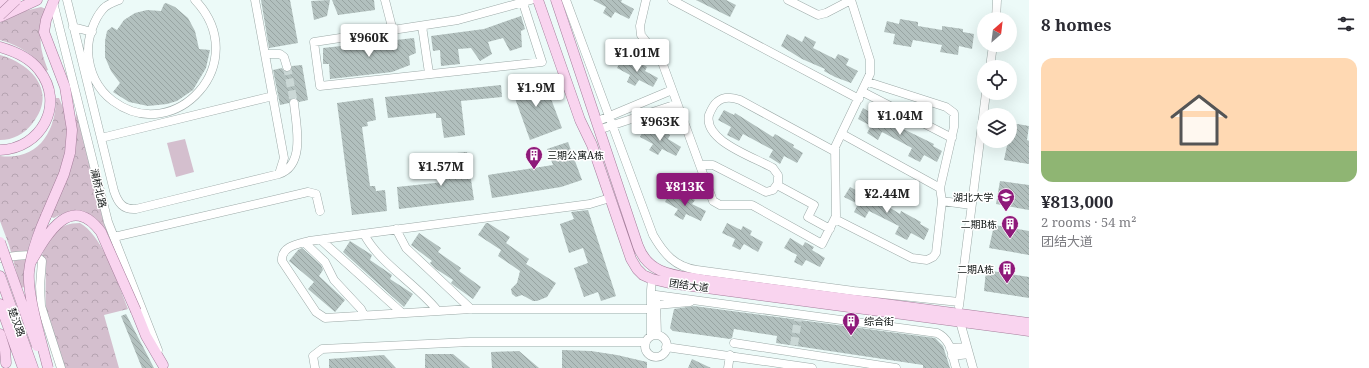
<!DOCTYPE html>
<html lang="en">
<head>
<meta charset="utf-8">
<style>
	:root { --surface:#fff; --page:#f2f2f3; --text:#2b2b33; --muted:#7c7c81; --line:#e1e1e2; --accent:#8e197a }
	body { margin:0; font-family:"Noto Serif","Noto Sans SC",serif; background:var(--page); color:var(--text); height:100vh; display:flex; flex-direction:column; font-size:15px; white-space:nowrap }
	* { box-sizing:border-box; margin:0 }
	p { font-size:13px; color:var(--muted) }
	.icon { flex:none; width:22px; height:22px; fill:none; stroke:currentColor; stroke-width:2; stroke-linecap:round; stroke-linejoin:round }
	.map { position:relative; flex:1; overflow:hidden }
	.details { display:flex; flex-direction:column; background:var(--surface); width:340px }
	.details>* { flex:none }
	.needle { width:26px; rotate:28deg }
	.controls { position:absolute; left:977px; top:12px; display:grid; gap:8px }
	.controls a { display:grid; place-items:center; width:40px; height:40px; border-radius:50%; background:var(--surface); box-shadow:0 4px 16px #0002; font-size:20px }
	.price { position:absolute; translate:-50% -34px; padding:0 9px; border-radius:4px; background:#fff; color:#222; font-size:13px; line-height:26px; filter:drop-shadow(0 1px 2px #0008) }
	.price::after { content:''; position:absolute; left:50%; top:24px; width:12px; height:9px; margin-left:-6px; background:inherit; clip-path:polygon(0 0,100% 0,50% 100%) }
	.price.on { background:var(--accent); color:#fff }
	ul { padding:0; list-style:none }
	li { display:grid; align-content:center; gap:8px; height:212px; padding:0 12px }
	li+li { border-top:1px solid var(--line) }
	li span { display:grid; place-items:center; height:124px; border-radius:12px; color:#555 }
	li>.icon { margin-inline-start:auto }
	span .icon { width:72px; height:72px; fill:#fffc; stroke-width:1 }
	li b { font-size:17px }
	h2 { display:flex; justify-content:space-between; align-items:center; height:48px; padding:0 12px; font-size:17px }
	main { display:flex; flex:1; min-height:0 }
	.map>svg:first-child { display:block }
</style>
</head>
<body>
<main>
<div class="map">
<svg width="1029" height="368" viewBox="0 0 1029 368">
	<defs>
		<pattern id="forest-crowns" width="20" height="18" patternUnits="userSpaceOnUse"><rect width="20" height="18" fill="#d4bfce"/><path d="M2 6a3 3 0 1 1 6 0M12 15a3 3 0 1 1 6 0" fill="none" stroke="#b5a3b0"/></pattern>
		<pattern id="building-back-hatch" width="6" height="6" patternUnits="userSpaceOnUse"><rect width="6" height="6" fill="#b2c0be"/><path d="M-1 5l2 2M0 0l6 6M5-1l2 2" fill="none" stroke="#98a4a2"/></pattern>
	</defs>
	<rect width="100%" height="100%" fill="#ecfaf8"/>
	<!-- green -->
	<path fill="#d4bfce" d="M185 139 194 172 176 177 167 143Z"/>
	<!-- forest -->
	<path fill="url(#forest-crowns)" d="M41 7 46 9C39 35 38 45 48 70L46 71C34 54 20 46 0 40V23L25 11Z
		M0 55C32 64 58 92 32 124 24 134 13 140 0 140Z
		M56 98H59C61 103 64 109 66 115 77 157 42 206 29 245 25 259 25 273 25 287L21 288 9 245 0 221V156C38 161 56 132 56 98Z
		M76 114H79L110 233 107 234C93 213 78 204 54 218L51 217 75 155Z
		M80 223C103 236 118 284 128 309L104 315 119 368H65C59 351 51 333 47 315 43 296 49 271 42 255 50 236 58 223 80 223Z"/>
	<!-- building -->
	<path fill="url(#building-back-hatch)" d="M261 0H290L298 43 269 48Z
		M330 0 327 16 314 20 311 1Z
		M332 0H374L375 10 338 15Z
		M593 0H622L621 2 634 9 629 19 615 12 611 18 603 13 606 7Z
		M696 0H726L736 5 730 17Z
		M166 3 175 7 188 18 195 31 199 49 210 50 206 68 193 90 177 101 167 104 148 106 129 102 113 92 120 83 111 71 105 57V41L107 31 112 27 117 30 124 20 135 13 147 10 161 11 164 4Z
		M521 16 525 29 521 31 522 47 510 51 503 38 488 42 492 54 480 61 471 48 458 49 460 64 441 66 440 50 433 51 431 36 484 29Z
		M900 19 918 22V26L942 30V26L963 29V32L974 34 972 49 959 46 958 55 940 52 942 45 913 40 911 47 893 44 895 34 884 32 887 21 899 24Z
		M787 34 802 42 805 36 816 42 813 48 835 59 838 54 849 59 846 65 858 71 851 83 835 77 824 71 825 69 802 59 781 46Z
		M414 38 416 53 409 56 410 65 392 72 330 79 329 64H323V48Z
		M622 59 636 66 638 62 647 67 645 71 658 78 653 87 639 80 635 86 627 82 630 75 617 68Z
		M302 65 308 100 299 102 296 98H293L289 103 280 105 273 70 282 68 284 71 288 72 292 66Z
		M542 75 562 128 530 140 511 87Z
		M501 85 502 97 461 101 465 135 444 138 441 118H436V113L388 118 385 97Z
		M373 98 376 120 367 122 368 126 362 127 370 186H375L376 191 385 190 387 211 352 215 337 103Z
		M863 108 873 114 875 112 894 122 893 124 934 144 933 146 942 151 937 162 924 155 920 162 908 156 912 148 882 132 878 140 867 133 871 126 858 119Z
		M724 110 734 115 735 113 773 137 775 134 794 145 793 147 803 153 797 163 784 156 780 164 769 157 773 150 743 134 739 141 727 135 731 127 718 120Z
		M1011 123 1029 126 1027 140 1029 141V164L1004 160 1008 141H1010Z
		M645 127 659 135 661 131 670 135 668 139 681 147 676 156 662 149 658 155 649 150 653 144 640 137Z
		M568 142 582 180 561 187 492 198 488 175 553 165 547 149Z
		M467 152 474 200 399 209 397 187 444 182V177H449L446 154Z
		M1000 181 1029 185V210L996 204Z
		M850 187 860 192 861 190 900 214 901 211 921 222 920 224 929 229 924 240 911 233 907 240 895 234 899 226 869 211 865 218 854 212 858 204 844 197Z
		M670 192 684 200 686 196 695 200 692 204 706 211 701 221 686 214 683 220 674 215 678 209 665 202Z
		M588 210 616 296 601 301 598 292 584 297 574 268 588 263 583 248 569 253 560 224 574 219 571 212Z
		M486 223H488L510 237 506 243 529 259 526 264 556 283 547 297 537 301H533L522 295 516 297 512 294 511 289 517 283 520 271 498 256 501 250 478 235Z
		M727 223 741 230 743 226 752 231 750 235 763 242 758 252 744 244 740 250 732 246 735 239 722 233Z
		M994 225 1029 231V255L989 248Z
		M419 233 441 248 438 252 461 268 459 271 481 287 473 299 456 287 451 283 453 280 436 269 430 263 432 261 411 245Z
		M790 238 803 246 805 242 814 247 812 250 825 258 820 267 806 260 802 266 794 262 797 255 784 248Z
		M350 241 372 255 370 260 392 275 390 279 413 294 404 307 343 252Z
		M302 248 321 265 323 270 319 276 345 300 335 312 308 289 314 282 289 261 298 250Z
		M986 270 1029 277V298L984 291Z
		M694 306 935 338 943 346 950 368H923V365L776 343 777 336 734 329 732 338 730 339 673 331 670 328 674 309Z
		M126 314 154 368H142L121 316Z
		M562 350 591 351 617 355 647 362V368H562Z
		M519 351 539 368H492L491 352Z
		M425 354H453L470 368H425Z
		M384 355 396 368H329V359Z
		M692 359 711 368H688Z"/>
	<g fill="none" stroke-linecap="round" stroke-linejoin="round">
		<!-- minor-tunnel -->
		<path stroke="#cbd8d6" stroke-width="8" stroke-dasharray="8 4" stroke-linecap="butt" d="M287 67 294 103
			M794 345 798 319"/>
		<defs>
			<path id="minor" d="M67 0 114 191C118 203 123 210 136 209L279 174C306 165 296 124 294 103
				M119 0C114 2 106 5 103 9 94 19 88 37 88 51 89 71 97 89 113 101 175 147 254 62 195 0
				M255 0 284 158 279 174
				M385 0 393 31
				M566 0 653 235C664 254 675 267 697 270L854 291 959 302
				M646 0 640 26 641 35 662 62 713 201 720 205H752L822 244 836 216 835 147 870 74V60L851 0
				M672 0 859 99
				M788 0 818 15 826 13 851 0
				M53 2 108 222 158 350
				M523 3 542 62 320 86 314 42 458 20 531 0
				M996 19 997 0
				M422 26 429 73
				M73 27 92 32
				M265 54H280L284 57 287 67
				M990 67 993 45
				M868 82 946 107 954 113V127L940 188
				M863 92 952 138
				M598 121 672 90
				M601 129 677 104
				M101 138 273 96
				M700 165H713L766 192 773 190 778 183V175L773 168C754 157 703 141 709 115 711 110 713 105 717 102 724 96 732 97 740 100L834 151
				M777 185 814 205 808 217 830 229
				M610 198 590 204 309 241C298 244 281 246 282 261L316 312 325 318 471 309H651
				M942 201 971 205
				M835 219 912 258 927 260 933 257 936 253 942 201 940 188 842 134
				M396 229 406 248 471 309
				M364 234C379 263 415 283 437 310
				M114 237 308 192 316 194 320 211
				M321 240 401 312
				M305 243 325 262 334 280 361 309 364 315
				M0 258C12 257 33 251 42 261L40 286 41 306 61 368
				M656 295 937 333C951 339 952 355 956 368
				M656 302 657 335
				M656 305 690 302
				M959 306 986 93
				M959 318 973 368
				M645 346a11 11 0 1 1 22 0a11 11 0 1 1-22 0Z
				M651 336V290L652 279
				M734 343 896 368
				M666 347 812 368
				M950 348 967 347
				M952 356 969 354
				M315 368 313 356 322 349 470 342H646
				M728 368 730 355"/>
			<path id="major" d="M538 0 580 120 592 145 631 259 637 269 643 275 652 279 669 283 1029 331
				M556 0 638 246C649 276 677 275 704 280L1029 323
				M0 4 8 0
				M0 17 37 0
				M0 47C14 51 30 58 39 70 66 104 41 149 0 150
				M46 216 64 174 70 153 72 130 65 87 44 32 46 20 54 0
				M0 276 33 368
				M0 304 23 368
				M136 311 146 336 163 365
				M0 334 5 350 6 363"/>
		</defs>
		<!-- minor casing -->
		<use href="#minor" stroke="#9ca9a7" stroke-width="9"/>
		<!-- major casing -->
		<use href="#major" stroke="#a57e9b" stroke-width="11"/>
		<!-- minor -->
		<use href="#minor" stroke="#fff" stroke-width="8"/>
		<!-- major -->
		<use href="#major" stroke="#f9d4ef" stroke-width="10"/>
		<defs>
			<path id="major-bridge" d="M0 15 16 0
				M46 216C38 234 31 252 29 272 27 296 42 343 48 368
				M0 242 37 346
				M31 262C46 236 70 191 101 232L136 311"/>
		</defs>
		<!-- major-bridge casing -->
		<use href="#major-bridge" stroke="#a57e9b" stroke-width="11" stroke-linecap="butt"/>
		<!-- major-bridge -->
		<use href="#major-bridge" stroke="#f9d4ef" stroke-width="10"/>
	</g>
	<!-- icons -->
	<defs>
		<symbol id="building-pin" viewBox="-11 -11 22 30"><path d="M0 17L-7.5 6A9.5 9.5 0 1 1 7.5 6Z" fill="#8e197a" stroke="#fff"/><path d="M-4-6H4V6H1V3H-1V6H-4ZM-2.5-4.3h1.7v1.8h-1.7ZM.8-4.3h1.7v1.8H.8ZM-2.5-1h1.7V.8h-1.7ZM.8-1h1.7V.8H.8Z" fill="#fff"/></symbol>
		<symbol id="university-pin" viewBox="-11 -11 22 30"><path d="M0 17L-7.5 6A9.5 9.5 0 1 1 7.5 6Z" fill="#8e197a" stroke="#fff"/><path d="M0-5L7-2L0 1L-7-2ZM-4 1L0 2.5L4 1V4Q0 6-4 4Z" fill="#fff"/></symbol>
	</defs>
	<g fill-rule="evenodd">
		<use href="#building-pin" x="524" y="145" width="20" height="27"/>
		<use href="#university-pin" x="996" y="187" width="20" height="27"/>
		<use href="#building-pin" x="1000" y="214" width="20" height="27"/>
		<use href="#building-pin" x="997" y="259" width="20" height="27"/>
		<use href="#building-pin" x="841" y="311" width="20" height="27"/>
	</g>
	<g text-anchor="middle" dominant-baseline="central" stroke-width="3" stroke-linejoin="round" paint-order="stroke">
		<!-- poi labels -->
		<g font-size="10" fill="#101514" stroke="#fff" text-anchor="end">
			<text x="547" y="155" text-anchor="start">三期公寓A栋</text>
			<text x="993" y="197">湖北大学</text>
			<text x="997" y="224">二期B栋</text>
			<text x="994" y="269">二期A栋</text>
			<text x="864" y="321" text-anchor="start">综合街</text>
		</g>
		<!-- street labels -->
		<g font-size="10" fill="#101514" stroke="#fff">
			<text transform="translate(99 188) rotate(77)">澜桥北路</text>
			<text transform="translate(689 285) rotate(8)">团结大道</text>
			<text transform="translate(17 322) rotate(70)">楚汉路</text>
		</g>
	</g>
</svg>
<div class="controls">
<a><svg class="needle" viewBox="-14 -14 28 28"><path d="M0-13l5 13h-10z" fill="#e53935"/><path d="M0 13l5-13h-10z" fill="#7c7c81"/></svg></a>
<a><svg class="icon" aria-label="locate" viewBox="0 0 24 24"><circle cx="12" cy="12" r="6"/><path d="M12 2v4M12 18v4M2 12h4M18 12h4"/></svg></a>
<a><svg class="icon" aria-label="layers" viewBox="0 0 24 24"><path d="M12 4l9 5-9 5-9-5zM3 14l9 5 9-5"/></svg></a>
</div>
<b class="price" style="left:369px;top:58px">¥960K</b>
<b class="price" style="left:637px;top:73px">¥1.01M</b>
<b class="price" style="left:536px;top:108px">¥1.9M</b>
<b class="price" style="left:900px;top:136px">¥1.04M</b>
<b class="price" style="left:660px;top:142px">¥963K</b>
<b class="price" style="left:441px;top:187px">¥1.57M</b>
<b class="price on" style="left:685px;top:207px">¥813K</b>
<b class="price" style="left:887px;top:214px">¥2.44M</b>
</div>
<section class="details">
<h2>8 homes<svg class="icon" aria-label="filters" viewBox="0 0 24 24"><path d="M4 7h16M4 17h16"/><circle cx="9" cy="7" r="2"/><circle cx="15" cy="17" r="2"/></svg></h2>
<ul>
<li><span style="background:linear-gradient(#ffd9b3 75%,#8fb573 0)"><svg class="icon" aria-label="home" viewBox="0 0 24 24"><path d="M3 11l9-7 9 7M6 9v11h12V9"/></svg></span><div><b>¥813,000</b><p>2 rooms · 54 m²</p><p>团结大道</p></div></li>
</ul>
</section>
</main>
</body>
</html>
